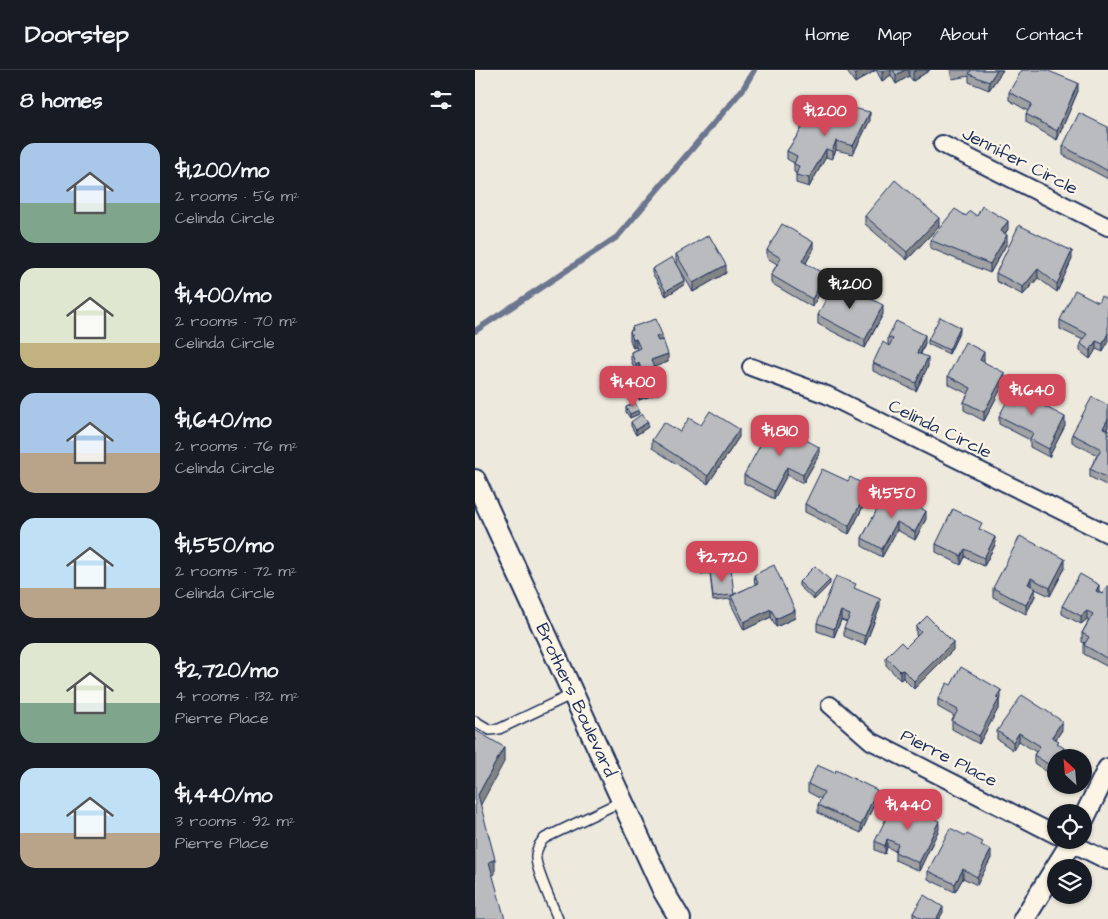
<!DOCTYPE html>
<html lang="en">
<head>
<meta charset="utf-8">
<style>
	:root { --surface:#171b24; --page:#20242c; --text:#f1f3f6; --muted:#9ea1a6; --line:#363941; --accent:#d1495b }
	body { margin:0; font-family:"Architects Daughter",sans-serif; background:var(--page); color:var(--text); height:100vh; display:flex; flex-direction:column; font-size:19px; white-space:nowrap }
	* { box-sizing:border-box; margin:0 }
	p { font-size:16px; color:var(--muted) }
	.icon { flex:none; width:28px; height:28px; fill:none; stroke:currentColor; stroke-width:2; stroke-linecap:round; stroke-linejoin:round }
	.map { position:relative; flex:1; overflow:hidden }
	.panel { display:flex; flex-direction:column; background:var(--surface); width:475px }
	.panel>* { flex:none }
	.needle { width:32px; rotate:334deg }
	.fabs { position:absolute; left:572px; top:679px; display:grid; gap:10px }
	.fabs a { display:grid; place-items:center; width:45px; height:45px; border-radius:50%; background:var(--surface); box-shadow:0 1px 4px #0004; font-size:25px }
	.price { position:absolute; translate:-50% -42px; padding:0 11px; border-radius:10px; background:var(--accent); color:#fff; font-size:16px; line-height:32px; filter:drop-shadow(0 1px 2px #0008) }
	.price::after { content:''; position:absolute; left:50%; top:30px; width:15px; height:11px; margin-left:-8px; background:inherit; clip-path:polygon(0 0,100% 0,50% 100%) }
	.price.active { background:#222; color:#fff }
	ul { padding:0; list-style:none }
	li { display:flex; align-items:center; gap:15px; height:125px; padding:0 20px }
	li span { display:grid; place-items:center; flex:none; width:140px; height:100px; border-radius:15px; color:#555 }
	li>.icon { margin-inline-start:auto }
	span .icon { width:60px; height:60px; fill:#fffc; stroke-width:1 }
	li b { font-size:21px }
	h2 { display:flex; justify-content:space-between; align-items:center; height:60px; padding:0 20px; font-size:21px }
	header { display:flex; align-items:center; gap:30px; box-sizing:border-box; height:70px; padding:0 25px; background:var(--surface); border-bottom:1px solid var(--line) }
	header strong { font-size:24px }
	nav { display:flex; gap:28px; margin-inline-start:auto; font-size:18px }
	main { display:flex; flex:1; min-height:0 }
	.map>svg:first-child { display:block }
</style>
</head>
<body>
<header>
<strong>Doorstep</strong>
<nav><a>Home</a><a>Map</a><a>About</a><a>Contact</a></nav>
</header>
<main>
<section class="panel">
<h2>8 homes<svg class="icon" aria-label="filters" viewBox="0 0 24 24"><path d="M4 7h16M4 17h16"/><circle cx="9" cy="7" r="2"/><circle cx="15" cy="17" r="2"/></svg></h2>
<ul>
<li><span style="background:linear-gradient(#a9c7e8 60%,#7fa58c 0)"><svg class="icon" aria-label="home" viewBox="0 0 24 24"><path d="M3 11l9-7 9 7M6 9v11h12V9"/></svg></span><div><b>$1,200/mo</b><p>2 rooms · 56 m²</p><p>Celinda Circle</p></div></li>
<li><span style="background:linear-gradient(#dfe7d0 75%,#c2b280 0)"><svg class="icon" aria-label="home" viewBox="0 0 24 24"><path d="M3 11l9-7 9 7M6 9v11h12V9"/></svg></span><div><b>$1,400/mo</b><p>2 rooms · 70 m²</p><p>Celinda Circle</p></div></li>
<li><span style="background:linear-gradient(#a9c7e8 60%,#b9a48a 0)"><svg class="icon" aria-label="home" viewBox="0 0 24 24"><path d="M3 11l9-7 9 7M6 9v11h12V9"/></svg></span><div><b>$1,640/mo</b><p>2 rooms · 76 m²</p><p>Celinda Circle</p></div></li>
<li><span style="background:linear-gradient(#bfe0f5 70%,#b9a48a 0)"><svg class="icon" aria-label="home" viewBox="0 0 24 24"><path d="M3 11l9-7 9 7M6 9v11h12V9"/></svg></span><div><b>$1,550/mo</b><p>2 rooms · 72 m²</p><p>Celinda Circle</p></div></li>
<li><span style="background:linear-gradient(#dfe7d0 60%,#7fa58c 0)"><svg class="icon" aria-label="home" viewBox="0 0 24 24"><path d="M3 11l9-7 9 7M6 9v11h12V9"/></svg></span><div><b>$2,720/mo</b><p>4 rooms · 132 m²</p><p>Pierre Place</p></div></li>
<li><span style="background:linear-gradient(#bfe0f5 65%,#b9a48a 0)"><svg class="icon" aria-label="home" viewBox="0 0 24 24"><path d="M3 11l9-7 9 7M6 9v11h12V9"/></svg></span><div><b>$1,440/mo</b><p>3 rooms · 92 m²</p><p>Pierre Place</p></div></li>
</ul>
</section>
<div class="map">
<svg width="633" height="849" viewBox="0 0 633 849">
	<rect width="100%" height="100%" fill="#eee9dd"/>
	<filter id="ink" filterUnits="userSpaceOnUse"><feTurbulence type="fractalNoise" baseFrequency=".02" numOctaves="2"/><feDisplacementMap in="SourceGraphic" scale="10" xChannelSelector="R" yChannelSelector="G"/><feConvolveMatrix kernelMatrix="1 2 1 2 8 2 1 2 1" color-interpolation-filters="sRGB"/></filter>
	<g filter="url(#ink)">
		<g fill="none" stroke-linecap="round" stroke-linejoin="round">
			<!-- stream -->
			<path stroke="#6c778f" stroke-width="6" d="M0 261 142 167 268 19 279 0"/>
			<defs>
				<path id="service" d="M0 651 15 660 24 659 98 624
					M83 849C78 836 59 796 61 785 62 778 65 772 70 768L147 731"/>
				<path id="minor" d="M467 74 633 157
					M276 297 352 325 633 464
					M355 635 396 671 581 765
					M591 770 633 791"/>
				<path id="tertiary" d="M0 410 189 822 205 849
					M609 748 633 699
					M549 849 598 770"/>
			</defs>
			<!-- service casing -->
			<use href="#service" stroke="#1b2f5e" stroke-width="12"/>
			<!-- minor casing -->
			<use href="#minor" stroke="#1b2f5e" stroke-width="20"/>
			<!-- tertiary casing -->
			<use href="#tertiary" stroke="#1b2f5e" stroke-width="24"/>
			<!-- service -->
			<use href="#service" stroke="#fcf5e5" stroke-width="9"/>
			<!-- minor -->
			<use href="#minor" stroke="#fcf5e5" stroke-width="16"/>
			<!-- tertiary -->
			<use href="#tertiary" stroke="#fcf5e5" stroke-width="20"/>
		</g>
		<!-- wall -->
		<path fill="#a0a1a3" stroke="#1b2f5e" d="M371 0H455L438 11 434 6 421 14 416 5 407 11 401 0 380 13Z
			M475 0H528L514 20 494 12V6L477 9Z
			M603 21 582 70 551 52V44L553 41 534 30V22Z
			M395 50 378 84 361 80 357 89 351 87 334 117 321 113V103L319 102V93L312 89V81L326 60V56Z
			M633 57V109L588 85V76Z
			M390 146 464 156 432 190 390 154Z
			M491 146H502L533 159 530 164 532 173 515 203 455 178V170Z
			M292 180H338L331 193 351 213 337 237 296 213V205L302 194 292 188Z
			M201 184 251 203 218 222 201 192Z
			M597 189 582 222 563 208 548 225 521 211V203Z
			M177 199 210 214 191 226 177 203Z
			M633 230 628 282 621 279 615 289 605 281V273L608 270 585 259V250L623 232Z
			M408 244 390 278 343 254V245Z
			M157 257 187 270 193 292 178 297 185 323 164 330 158 311V302L160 301 156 290V282L162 279 161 277 158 278 155 270V261L157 260Z
			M485 261 474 284 453 274V270Z
			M413 267 450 273 446 284 453 296 441 321 398 301V293L413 275Z
			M509 290 508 292 530 311 509 351 489 340V332L493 324 473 314V306Z
			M564 333V334L590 356 574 387 555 377V370L524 354V346Z
			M633 335V357L632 360H633V416L615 407V399L622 385 597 372V364Z
			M151 337 164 344 155 348 151 342Z
			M156 352 173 357 161 365 156 356Z
			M226 355 264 367 233 414 177 378V370L205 362Z
			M344 385 328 413 312 405 299 429 269 413V405Z
			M373 411 394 425 374 464 330 442V434Z
			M412 421 451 449 440 470 422 460 407 487 387 476V468Z
			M507 460 520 475 509 496 490 487 486 495 461 482V474Z
			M237 485 238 500 259 524 280 515 279 505 320 548 301 557 296 547 269 560 256 534V529L238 531 235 503 225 504 224 486Z
			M590 498 575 526 560 519V526L551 544 518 527V518Z
			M324 512 355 514 339 530 324 516Z
			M633 516V597L609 584V575L610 573 607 572V563L614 550 612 549 606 554 587 544V536L624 522 627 524Z
			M381 519 405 537 390 575 369 566V558L372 552 366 550 359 567 342 561V553Z
			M441 557 478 580 439 619 428 608 425 610 411 595V587L431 577 442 566 441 565Z
			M476 615 526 628 524 632V637L504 674 477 659V651L479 646 463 637V629Z
			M587 660 581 669 589 686 588 688H581L576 705 559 693V685L561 682 544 671 538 680 522 669V661Z
			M360 703 402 728 386 763 343 743V735L346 729 333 722V714Z
			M433 740 464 759 444 801 420 790V781L412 777 410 784 400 780V771Z
			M508 776 516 788 502 815 488 808 480 822 453 809V801Z
			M468 842 464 849H440L438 847V843Z"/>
		<!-- shaded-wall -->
		<path fill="#828385" stroke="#1b2f5e" d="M388 0H401L380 13V5Z
			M411 0H416V5L407 11V2Z
			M430 0H434V6L421 14V5Z
			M442 0H455L438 11V2Z
			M522 0H528L514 20V12Z
			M603 13V21L582 70V61Z
			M395 42V50L378 84V76Z
			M361 71V80L357 89V81Z
			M351 79V87L334 117V108Z
			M464 148V156L432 190V182Z
			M533 151V159L526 169V161Z
			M532 165V173L515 203V194Z
			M338 172V180L327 200V191Z
			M597 181V189L582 222V214Z
			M251 195V203L218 222V213Z
			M563 199V208L548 225V217Z
			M351 205V213L337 237V229Z
			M210 210V214L191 226V221Z
			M408 235V244L390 278V270Z
			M485 257V261L474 284V280Z
			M633 263V271L628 282V274Z
			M187 265V273L181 275V267Z
			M450 265V273L442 291V283Z
			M161 269V277L158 278V270Z
			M621 271V279L615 289V281Z
			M509 282V290L505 298V290Z
			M193 284V292L176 298V290Z
			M453 287V296L441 321V313Z
			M164 293V302L161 303V295Z
			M530 303V311L509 351V342Z
			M185 314V323L164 330V322Z
			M564 325V333L561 340V332Z
			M164 340V344L155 348V344Z
			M590 347V356L574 387V379Z
			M633 349V357L628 366V358Z
			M173 352V357L161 365V360Z
			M264 359V367L233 414V406Z
			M344 377V385L328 413V405Z
			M312 397V405L299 429V421Z
			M394 417V425L374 464V456Z
			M451 441V449L440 470V462Z
			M422 452V460L407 487V479Z
			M520 467V475L509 496V488Z
			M490 479V487L486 495V486Z
			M590 489V498L575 526V518Z
			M556 508V516L553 514Z
			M355 510V514L339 530V526Z
			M624 515V523L621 521Z
			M560 518V526L551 544V535Z
			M405 529V537L390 575V566Z
			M296 539V547L269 560V552Z
			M320 540V548L301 557V549Z
			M366 541V550L359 567V559Z
			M612 541V549L606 554V546Z
			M478 572V580L439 619V611Z
			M428 600V608L425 610V601Z
			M526 620V628L524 632V637L504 674V666Z
			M587 651V660L577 675V667Z
			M544 663V671L538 680V672Z
			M29 677V692L3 740V725Z
			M589 678V686L588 688H582Z
			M581 689V697L576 705V696Z
			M402 720V728L386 763V755Z
			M464 751V759L444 801V793Z
			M412 769V777L410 784V776Z
			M516 780V788L502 815V807Z
			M20 789V804L14 807V792Z
			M488 799V808L480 822V814Z
			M468 837V842L464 849H461Z"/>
		<!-- building -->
		<path fill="#babbbe" stroke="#1b2f5e" d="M376 0H388L380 5Z
			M418 0H430L421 5Z
			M496 0H522L514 12 494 4Z
			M547 0H571L603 13 582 61 551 44 557 34 534 22Z
			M369 36 395 42 378 76 361 71 357 81 351 79 334 108 321 105 324 96 319 94 322 86 312 81 328 57 326 56 334 41 360 53Z
			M604 43 633 57V101L588 76Z
			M420 110 464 148 432 182 390 146Z
			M507 136 533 151 526 161 532 165 515 194 455 170 480 139 491 146 495 141 502 146Z
			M307 154 338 172 327 191 351 205 337 229 296 205 306 188 292 180Z
			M544 155 597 181 582 214 563 199 548 217 521 203Z
			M234 165 251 195 218 213 201 184Z
			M197 187 210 210 191 221 177 199Z
			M360 211 408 235 390 270 343 245Z
			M600 220 623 232 626 226 633 230V263L628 274 621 271 615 281 605 273 612 264 585 250Z
			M465 247 485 257 474 280 453 270Z
			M181 249 187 265 181 267 183 271 188 270 193 284 176 290 185 314 164 322 158 302 166 299 164 293 161 295 156 282 165 278 161 269 158 270 155 261 158 260 157 257Z
			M421 251 450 265 442 283 453 287 441 313 398 293 408 272 414 276 418 269 413 267Z
			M490 272 509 282 505 290 530 303 509 342 489 332 496 318 473 306Z
			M542 313 564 325 561 332 590 347 574 379 555 369 558 363 524 346Z
			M617 327 633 335V349L628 358 633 360V408L615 399 626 379 597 364Z
			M160 333 164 340 155 344 151 337Z
			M235 341 264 359 233 406 177 370 189 352 205 362 214 348 226 355Z
			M167 344 173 352 161 360 156 352Z
			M298 352 344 377 328 405 312 397 299 421 269 405Z
			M347 399 373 411 375 407 394 417 374 456 330 434Z
			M412 421 451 441 440 462 422 452 407 479 387 468Z
			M478 439 507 453 504 459 520 467 509 488 490 479 486 486 461 474Z
			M545 466 590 489 575 518 556 508 553 514 560 518 551 535 518 518Z
			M237 485 238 499 225 500 224 486Z
			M299 495 320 540 301 549 296 539 269 552 256 526 283 513 279 505Z
			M340 496 355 510 339 526 324 512Z
			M256 498 259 525 238 527 235 501Z
			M605 504 624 515 621 521 627 524 632 516H633V589L609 575 614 567 607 563 618 544 612 541 606 546 587 536Z
			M361 506 381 514 379 518 405 529 390 566 369 558 375 545 366 541 359 559 342 553Z
			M452 546 478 572 439 611 428 600 425 601 411 587 426 572 431 577 446 562 441 557Z
			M486 597 526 620 521 628 524 629 504 666 477 651 483 640 463 629 472 613 476 615Z
			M547 625 587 651 577 667 584 671 582 673 589 678 581 688 576 696 559 685 565 676 544 663 538 672 522 661Z
			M0 660 29 677 3 725 20 789 14 792 30 849H0Z
			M342 695 360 703 361 700 402 720 386 755 343 735 349 722 333 714Z
			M420 730 433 735 431 739 440 743 441 740 464 751 444 793 420 782 423 774 412 769 410 776 400 771Z
			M475 758 491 766 492 764 508 772 506 775 516 780 502 807 488 799 480 814 453 801Z
			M449 825 468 837 461 849H447L438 843Z"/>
	</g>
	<g text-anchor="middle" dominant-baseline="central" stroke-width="4.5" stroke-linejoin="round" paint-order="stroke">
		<!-- street labels -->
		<g font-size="18" fill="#1b2f5e" stroke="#fcf5e5">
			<text transform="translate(545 91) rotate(27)">Jennifer Circle</text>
			<text transform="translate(465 359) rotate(26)">Celinda Circle</text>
			<text transform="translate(101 630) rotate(65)">Brothers Boulevard</text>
			<text transform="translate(474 688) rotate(27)">Pierre Place</text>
		</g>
	</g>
</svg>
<div class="fabs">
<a><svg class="needle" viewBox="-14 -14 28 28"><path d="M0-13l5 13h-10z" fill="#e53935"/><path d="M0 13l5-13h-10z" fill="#9ea1a6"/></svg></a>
<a><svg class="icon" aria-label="locate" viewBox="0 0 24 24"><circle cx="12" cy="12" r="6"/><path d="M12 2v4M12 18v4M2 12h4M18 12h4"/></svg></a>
<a><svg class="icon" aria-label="layers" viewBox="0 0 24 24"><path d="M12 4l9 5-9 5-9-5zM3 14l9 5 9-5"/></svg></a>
</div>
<b class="price" style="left:350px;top:67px">$1,200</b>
<b class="price active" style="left:375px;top:240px">$1,200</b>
<b class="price" style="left:158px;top:338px">$1,400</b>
<b class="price" style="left:557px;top:346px">$1,640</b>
<b class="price" style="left:305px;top:387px">$1,810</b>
<b class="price" style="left:417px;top:449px">$1,550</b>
<b class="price" style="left:247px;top:513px">$2,720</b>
<b class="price" style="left:433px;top:761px">$1,440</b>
</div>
</main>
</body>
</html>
